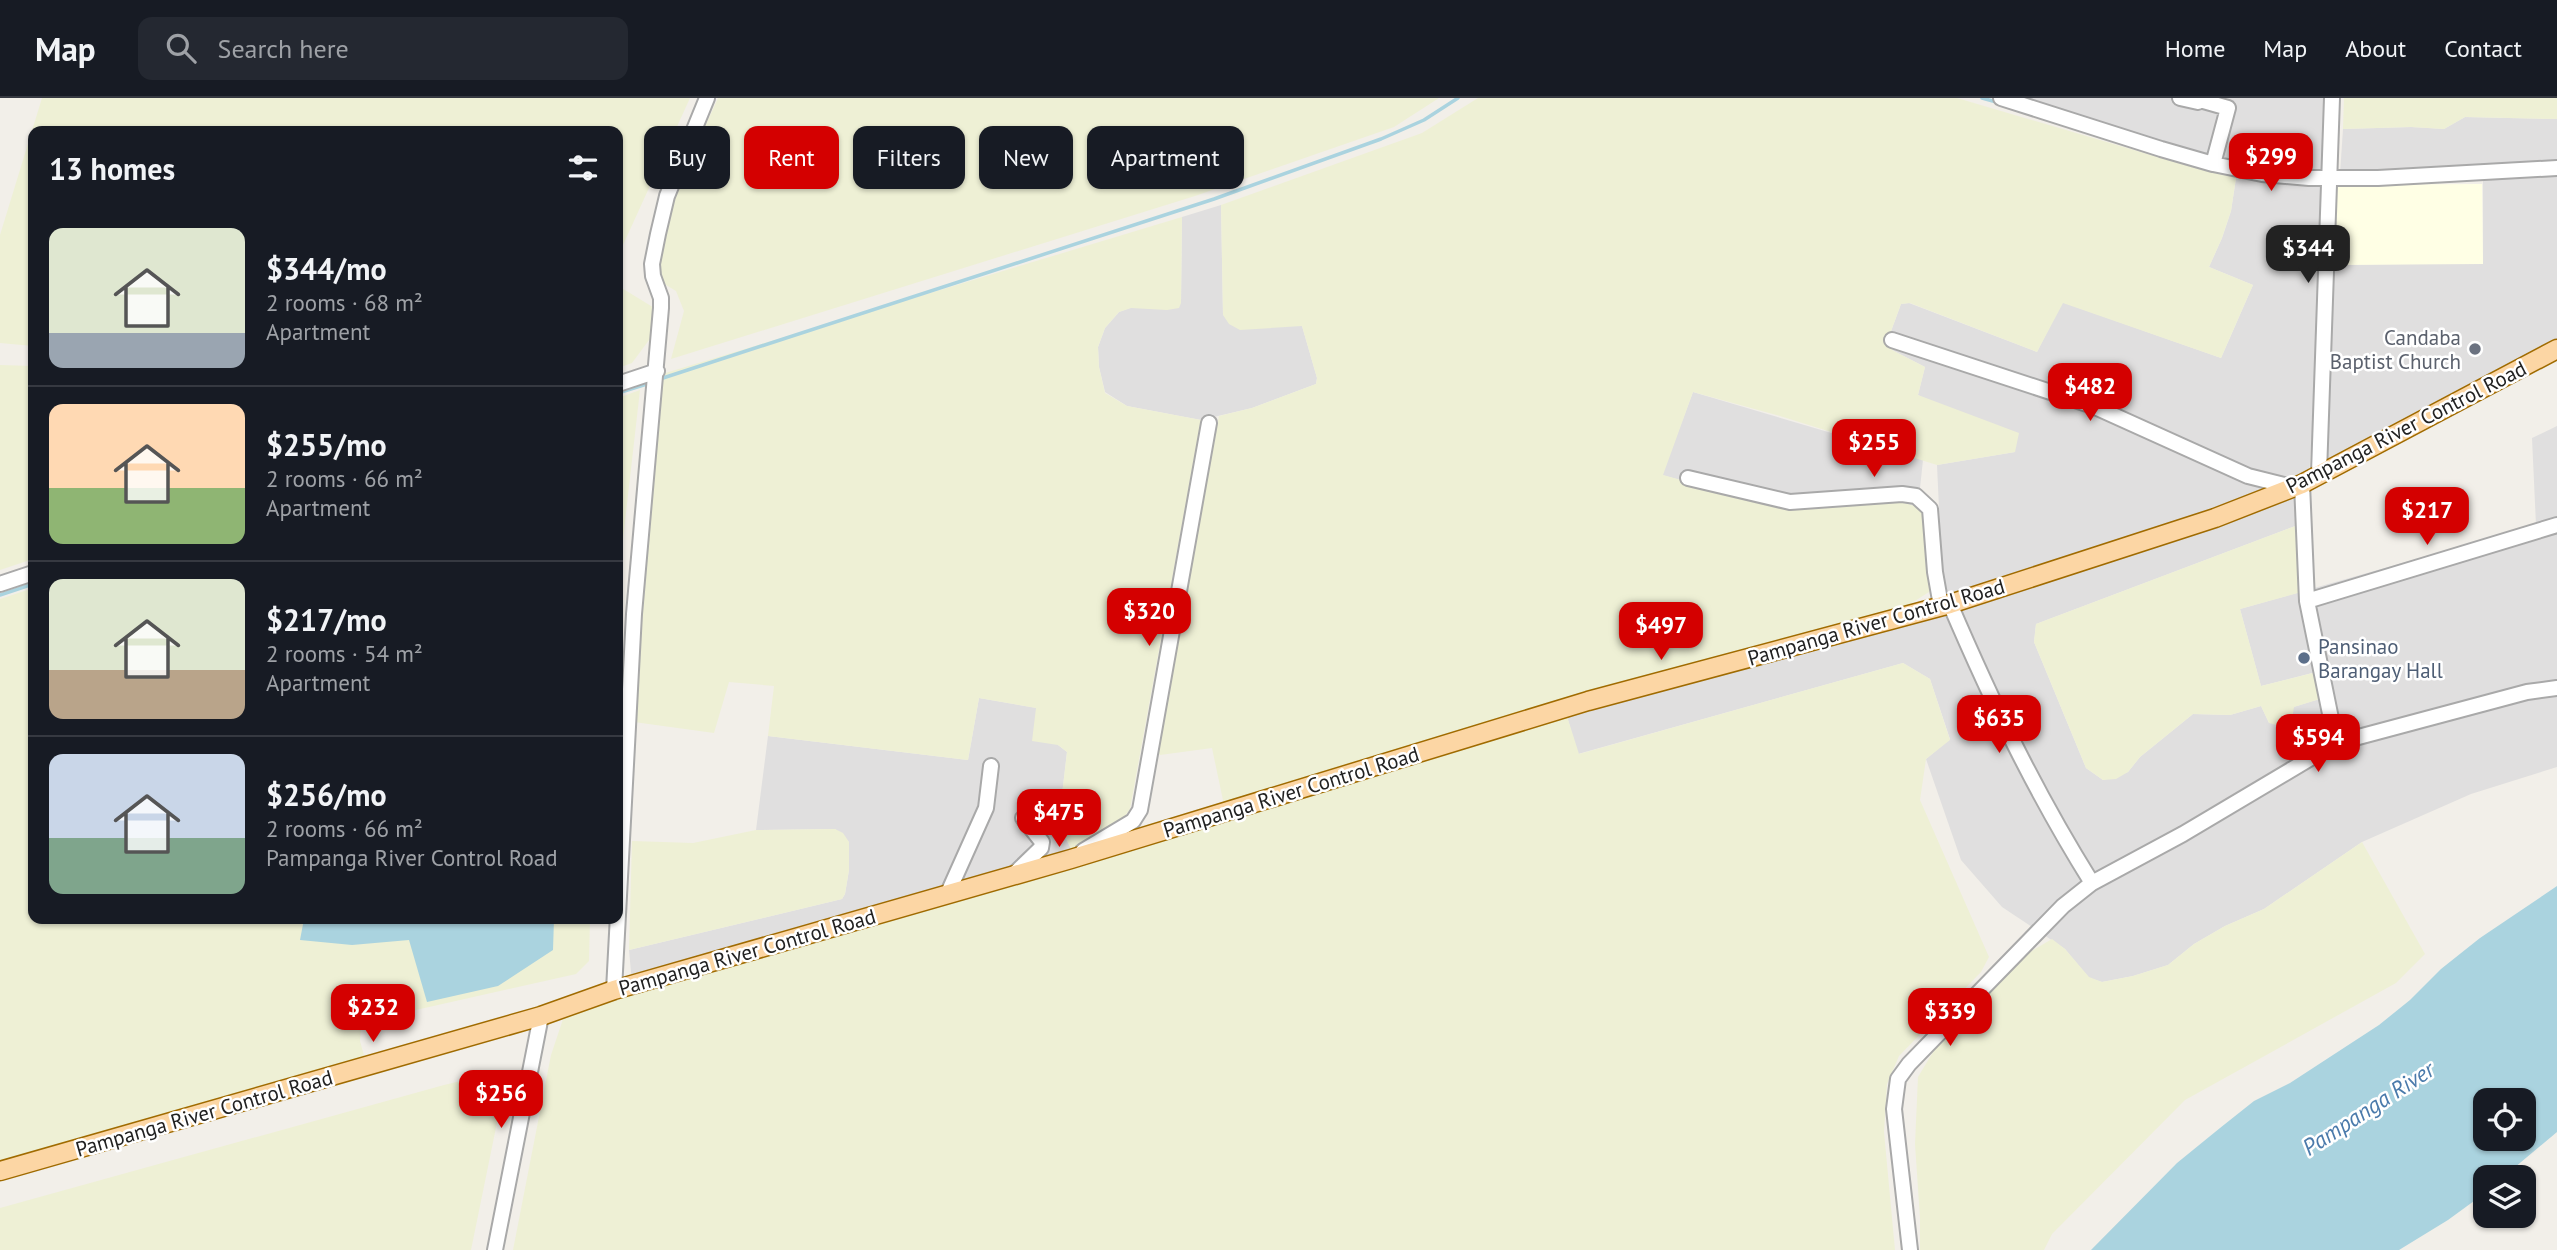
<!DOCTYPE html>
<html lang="en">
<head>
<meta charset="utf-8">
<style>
	:root { --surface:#171b24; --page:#242831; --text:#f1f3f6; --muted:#9ea1a6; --line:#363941; --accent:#d40000 }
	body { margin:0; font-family:"PT Sans",sans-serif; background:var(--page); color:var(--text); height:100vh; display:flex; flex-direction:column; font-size:26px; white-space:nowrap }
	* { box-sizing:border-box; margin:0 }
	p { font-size:23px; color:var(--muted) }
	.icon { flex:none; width:38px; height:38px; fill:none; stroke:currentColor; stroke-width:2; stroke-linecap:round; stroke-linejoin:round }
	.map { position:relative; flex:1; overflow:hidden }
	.drawer { position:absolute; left:28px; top:28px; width:595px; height:798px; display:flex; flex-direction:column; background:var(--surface); border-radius:14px; box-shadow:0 2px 5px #0004 }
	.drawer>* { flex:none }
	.guide { position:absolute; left:644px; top:28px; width:665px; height:63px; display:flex; gap:14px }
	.fabs { position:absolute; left:2473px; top:990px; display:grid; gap:14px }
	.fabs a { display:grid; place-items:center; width:63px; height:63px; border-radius:14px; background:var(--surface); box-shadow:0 2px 5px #0004; font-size:35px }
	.price { position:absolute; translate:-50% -60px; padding:0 16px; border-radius:14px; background:var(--accent); color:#fff; font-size:23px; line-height:46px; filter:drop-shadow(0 2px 4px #0008) }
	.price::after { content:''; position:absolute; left:50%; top:42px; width:21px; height:16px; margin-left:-10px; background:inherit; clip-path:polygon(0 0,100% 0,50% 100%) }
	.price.current { background:#222; color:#fff }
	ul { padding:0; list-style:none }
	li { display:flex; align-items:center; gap:21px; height:175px; padding:0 21px }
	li+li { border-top:2px solid var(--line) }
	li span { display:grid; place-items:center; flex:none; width:196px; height:140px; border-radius:14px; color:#555 }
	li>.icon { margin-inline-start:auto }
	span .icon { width:84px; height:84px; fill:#fffc; stroke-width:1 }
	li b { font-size:30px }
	h2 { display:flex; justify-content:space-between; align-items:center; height:84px; padding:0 21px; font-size:30px }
	.pill { padding:0 24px; border-radius:14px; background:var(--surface); box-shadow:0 2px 5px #0004; font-size:24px; line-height:63px }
	.pill.current { background:var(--accent); color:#fff }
	header { display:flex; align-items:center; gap:42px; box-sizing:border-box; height:98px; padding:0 35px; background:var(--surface); border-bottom:2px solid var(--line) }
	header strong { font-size:33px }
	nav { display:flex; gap:38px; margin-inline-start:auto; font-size:24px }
	.search { width:490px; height:63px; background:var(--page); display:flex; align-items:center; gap:18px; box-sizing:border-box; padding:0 24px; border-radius:14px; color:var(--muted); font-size:26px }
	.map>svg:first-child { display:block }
</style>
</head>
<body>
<header>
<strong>Map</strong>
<div class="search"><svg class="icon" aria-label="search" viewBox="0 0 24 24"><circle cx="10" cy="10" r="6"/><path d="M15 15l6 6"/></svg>Search here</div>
<nav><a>Home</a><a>Map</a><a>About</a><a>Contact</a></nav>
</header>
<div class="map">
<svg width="2557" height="1152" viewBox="0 0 2557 1152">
	<rect width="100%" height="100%" fill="#f2efe9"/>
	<!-- residential -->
	<path fill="#e0dfdf" d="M2014 0H2328L2325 77 2235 68Z
		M2465 19 2557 21V247L2327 362 2333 167 2483 165V76H2340L2343 31 2411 29 2444 31Z
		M2236 80 2278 85 2326 87 2317 333 2311 349 2306 424 2036 526 2034 544 2086 670 2103 682 2128 674 2140 659 2193 616 2230 617 2261 608 2269 625 2293 615V609L2323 600 2316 574 2261 588 2240 511 2536 427 2532 340 2557 328V669L2471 696 2362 744 2264 811 2225 828 2194 846 2168 867 2133 878 2102 884 2089 880 2065 851 2002 809 1961 762 1926 661 1950 641 1930 581 1903 565 1578 656 1565 612 1932 509 1942 475 1937 367 2015 354 1918 297 1925 269 1892 252 1887 244 1901 206 1909 205 2037 254 2062 204 2221 260 2253 187 2209 169 2222 140 2231 113Z
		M1221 107 1223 217 1302 228 1317 280 1316 286 1252 310 1201 322 1127 308 1105 294 1099 269 1098 249 1105 230 1119 214 1130 210H1147L1181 205 1182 119Z
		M1693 294 1923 362 1918 409 1764 405 1662 377Z
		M979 600 1037 610 1058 647 1067 654 1060 714 1062 732 1072 753 632 885 629 852 842 801 845 796 849 772V744L835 731 756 732 768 638 968 662Z"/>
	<!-- education -->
	<path fill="#ffffe5" d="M2482 86 2483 166 2333 167V87Z"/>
	<!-- farmland -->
	<path fill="#eef0d5" d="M42 0H690L623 147 620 189 656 211 652 238 632 265 618 270V33H33V248L0 245V137Z
		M718 0H1439L1394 29 1195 98 671 261 684 213 676 193 661 184 657 165 666 114Z
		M1478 0H1957L2178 65 2236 80 2231 113 2222 140 2209 169 2253 187 2221 260 2063 205 2037 254 1910 205 1901 206 1887 244 1892 252 1925 269 1918 297 2019 335 2015 354 1937 367 1780 318 1693 294 1663 377 1764 405 1898 403 1918 409 1931 421V473L1929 494 1907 508 1698 566 1224 707 1212 650 1160 657 1155 651 1219 318 1252 310 1316 286 1317 280 1302 228 1240 232 1229 226 1223 217 1221 107 1422 35Z
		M2344 0H2557V21L2465 19 2444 31 2411 29 2343 31Z
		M1182 119 1181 205 1179 210 1167 212 1131 210 1119 214 1105 230 1098 249 1099 269 1105 295 1127 308 1201 322 1130 711 1121 724 1072 753 1062 732 1060 714 1067 654 1058 647 1032 643 1036 610 979 600 968 662 768 638 774 588 729 584 714 635 634 624 662 276Z
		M0 267 33 268V461L0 472Z
		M640 292 618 485V300Z
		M2306 424 2309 492 2240 511 2261 588 2317 574 2323 600 2294 609 2292 621 2276 627 2269 625 2261 608 2230 617 2193 616 2140 659 2128 674 2116 681 2103 682 2086 670 2034 544 2036 526Z
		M33 490V821H590L589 863 576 876 367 923 361 929 360 943 365 961 0 1064V501Z
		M1903 565 1930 581 1950 642 1926 661 1920 702 1989 859 1981 874 1899 958 1887 986 1884 1034 1895 1152H513L551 957 564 918 1565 612 1579 656Z
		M835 731 843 735 849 744V772L845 796 842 801 629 852 632 743 693 745 756 732Z
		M2362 744 2425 856 2396 885 2185 1002 2052 1136 2044 1152H1920V1120L1915 1046 1918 979 1936 949 2025 857 2052 841 2065 851 2089 879 2102 884 2133 878 2168 867 2194 846 2225 828 2264 811Z
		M478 979 498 988 501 1005 471 1152H0V1110L444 987Z"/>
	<!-- water -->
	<path fill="#aad3df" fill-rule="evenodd" d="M2557 788V1034L2502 1080H2485V1095L2448 1122 2399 1152H2091L2177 1065 2220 1030 2254 1003 2290 985 2379 927 2410 902 2441 871 2480 840ZM2485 1003H2524V1041H2485Z
		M304 821H554L553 852 498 888 427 904 409 842 352 847 300 842Z"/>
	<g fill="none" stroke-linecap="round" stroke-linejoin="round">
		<!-- stream -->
		<path stroke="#aad3df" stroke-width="3.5" d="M1982 0 2000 5
			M663 280 1214 101 1381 41 1424 22 1458 0
			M618 295 650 285
			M0 497 33 486"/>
		<defs>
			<path id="minor" d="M2001 0 2161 51 2213 66 2262 76 2309 80H2378L2557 70
				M2180 0 2198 4 2200 2 2228 10 2213 66
				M1892 242 2093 308 2248 378 2292 389
				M618 286 657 273
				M2319 375 2332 0
				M1688 380 1790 404 1902 396 1916 398 1930 411 1935 474 1941 508
				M2302 386 2307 503 2336 645
				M0 486 33 475
				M2307 503 2557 427
				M1950 506C1992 604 2035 694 2092 785
				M1083 753 1133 723 1140 712 1209 325
				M1013 777 1041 750 1042 744 1023 720
				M947 797 986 710 991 668
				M614 892 634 516 661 210V200L653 178 652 166 658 136 667 98 707 0
				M495 1152 541 918
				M1910 1152 1894 1011 1898 981 1909 966 2063 808 2092 785 2183 736 2336 645 2527 594 2557 590"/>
			<path id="major" d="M0 1073 541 918 614 892 1071 761 1588 603 1950 506 2215 420 2302 386 2557 251"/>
		</defs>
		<!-- minor casing -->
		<use href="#minor" stroke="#a9a9a9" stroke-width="18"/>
		<!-- major casing -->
		<use href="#major" stroke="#a06b00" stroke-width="21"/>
		<!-- minor -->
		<use href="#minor" stroke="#fff" stroke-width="14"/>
		<!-- major -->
		<use href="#major" stroke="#fcd6a4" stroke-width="18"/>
	</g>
	<!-- markers -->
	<circle fill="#6b7280" stroke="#fff" stroke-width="2.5" cx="2475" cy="251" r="7"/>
	<circle fill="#5c6f8a" stroke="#fff" stroke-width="2.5" cx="2304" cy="560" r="7"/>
	<g text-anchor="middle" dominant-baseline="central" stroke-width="5" stroke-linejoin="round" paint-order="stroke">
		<!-- worship labels -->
		<g font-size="21" fill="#5b616d" stroke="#fff" text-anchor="end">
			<text x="2461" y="239">Candaba<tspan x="2461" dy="24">Baptist Church</tspan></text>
		</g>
		<!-- street labels -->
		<g font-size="21" fill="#222" stroke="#fff">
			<text transform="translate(2406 329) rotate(-27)">Pampanga River Control Road</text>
			<text transform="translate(1876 524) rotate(-16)">Pampanga River Control Road</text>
			<text transform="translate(1291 694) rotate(-17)">Pampanga River Control Road</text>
			<text transform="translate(747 854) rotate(-16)">Pampanga River Control Road</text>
			<text transform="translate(204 1015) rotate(-16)">Pampanga River Control Road</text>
		</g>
		<!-- service labels -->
		<g font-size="21" fill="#4e5e75" stroke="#fff" text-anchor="start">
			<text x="2318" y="548">Pansinao<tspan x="2318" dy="24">Barangay Hall</tspan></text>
		</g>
		<!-- water labels -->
		<g font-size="23" font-style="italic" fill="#4a7aab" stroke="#fff">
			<text transform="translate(2368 1010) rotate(-33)">Pampanga River</text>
		</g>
	</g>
</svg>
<div class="fabs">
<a><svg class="icon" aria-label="locate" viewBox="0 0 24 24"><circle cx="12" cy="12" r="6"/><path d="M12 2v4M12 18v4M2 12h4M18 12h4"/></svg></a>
<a><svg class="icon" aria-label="layers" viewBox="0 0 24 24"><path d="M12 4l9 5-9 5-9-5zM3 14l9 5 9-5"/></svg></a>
</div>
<b class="price" style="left:2271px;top:95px">$299</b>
<b class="price current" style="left:2308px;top:187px">$344</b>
<b class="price" style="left:2090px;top:325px">$482</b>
<b class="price" style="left:1874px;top:381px">$255</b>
<b class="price" style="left:2427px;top:449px">$217</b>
<b class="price" style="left:1149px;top:550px">$320</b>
<b class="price" style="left:1661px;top:564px">$497</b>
<b class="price" style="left:1999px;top:657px">$635</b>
<b class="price" style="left:2318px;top:676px">$594</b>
<b class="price" style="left:1059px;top:751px">$475</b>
<b class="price" style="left:373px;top:946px">$232</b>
<b class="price" style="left:1950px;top:950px">$339</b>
<b class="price" style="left:501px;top:1032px">$256</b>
<div class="guide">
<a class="pill">Buy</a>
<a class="pill current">Rent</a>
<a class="pill">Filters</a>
<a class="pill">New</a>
<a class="pill">Apartment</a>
</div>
<section class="drawer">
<h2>13 homes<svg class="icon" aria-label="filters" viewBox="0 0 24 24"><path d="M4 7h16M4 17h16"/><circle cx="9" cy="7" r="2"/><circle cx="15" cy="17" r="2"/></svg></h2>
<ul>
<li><span style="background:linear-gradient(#dfe7d0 75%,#9aa5b1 0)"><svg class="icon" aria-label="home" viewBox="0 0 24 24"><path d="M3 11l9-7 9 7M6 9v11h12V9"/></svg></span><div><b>$344/mo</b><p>2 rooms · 68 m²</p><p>Apartment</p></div></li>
<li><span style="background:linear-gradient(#ffd9b3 60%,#8fb573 0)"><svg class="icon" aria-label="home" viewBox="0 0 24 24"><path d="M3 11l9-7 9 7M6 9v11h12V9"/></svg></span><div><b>$255/mo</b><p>2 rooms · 66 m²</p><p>Apartment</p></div></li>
<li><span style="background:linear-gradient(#dfe7d0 65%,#b9a48a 0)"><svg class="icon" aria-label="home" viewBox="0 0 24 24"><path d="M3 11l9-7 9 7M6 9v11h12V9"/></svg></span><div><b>$217/mo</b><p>2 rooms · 54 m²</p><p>Apartment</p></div></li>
<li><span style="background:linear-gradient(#c9d6e8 60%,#7fa58c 0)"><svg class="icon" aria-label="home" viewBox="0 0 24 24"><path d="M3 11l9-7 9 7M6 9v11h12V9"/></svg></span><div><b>$256/mo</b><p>2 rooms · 66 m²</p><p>Pampanga River Control Road</p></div></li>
</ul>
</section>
</div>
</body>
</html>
